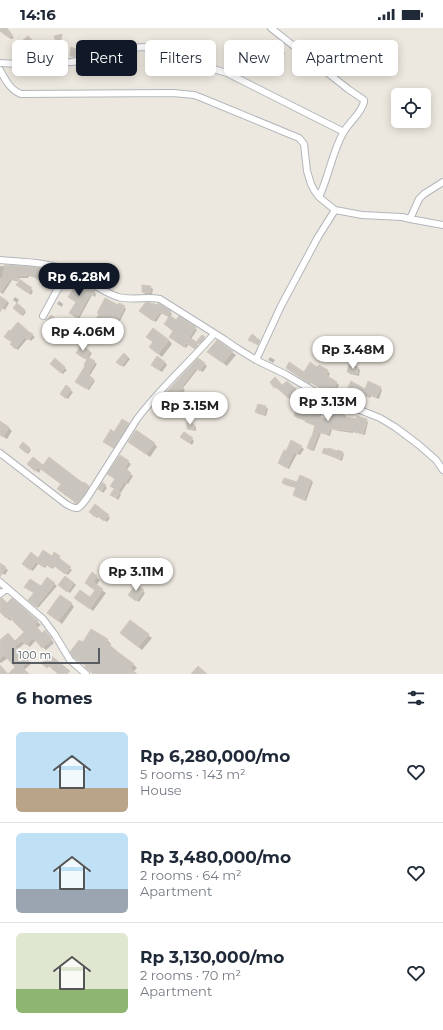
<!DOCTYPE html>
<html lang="en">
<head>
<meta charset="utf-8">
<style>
	:root { --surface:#fff; --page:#f6f6f7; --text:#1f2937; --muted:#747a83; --line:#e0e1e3; --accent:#111827 }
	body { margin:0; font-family:Montserrat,sans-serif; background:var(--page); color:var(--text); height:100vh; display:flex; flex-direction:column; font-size:15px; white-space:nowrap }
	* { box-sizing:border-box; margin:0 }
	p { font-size:13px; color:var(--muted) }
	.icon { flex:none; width:22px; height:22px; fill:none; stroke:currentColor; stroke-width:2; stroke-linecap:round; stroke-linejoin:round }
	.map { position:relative; height:646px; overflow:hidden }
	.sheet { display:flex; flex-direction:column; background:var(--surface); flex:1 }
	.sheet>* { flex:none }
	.banner { position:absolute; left:12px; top:12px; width:419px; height:36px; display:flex; gap:8px }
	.controls { position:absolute; left:391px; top:60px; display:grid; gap:8px }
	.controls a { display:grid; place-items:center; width:40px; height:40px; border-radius:6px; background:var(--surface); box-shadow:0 2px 10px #0003; font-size:20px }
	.scale { position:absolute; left:12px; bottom:10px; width:88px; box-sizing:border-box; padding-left:4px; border:2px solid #585d61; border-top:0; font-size:11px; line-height:14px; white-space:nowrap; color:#585d61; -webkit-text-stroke:3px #fff; paint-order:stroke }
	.price { position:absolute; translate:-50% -34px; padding:0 9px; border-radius:14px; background:#fff; color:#222; font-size:13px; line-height:26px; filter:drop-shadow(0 1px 2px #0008) }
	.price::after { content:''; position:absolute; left:50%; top:24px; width:12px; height:9px; margin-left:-6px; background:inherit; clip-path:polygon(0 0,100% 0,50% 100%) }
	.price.current { background:var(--accent); color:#fff }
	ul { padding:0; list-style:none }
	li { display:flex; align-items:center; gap:12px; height:100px; padding:0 16px }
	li+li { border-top:1px solid var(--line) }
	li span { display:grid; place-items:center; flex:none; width:112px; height:80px; border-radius:6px; color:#555 }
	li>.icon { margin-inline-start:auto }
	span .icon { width:48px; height:48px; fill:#fffc; stroke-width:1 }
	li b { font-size:17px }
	h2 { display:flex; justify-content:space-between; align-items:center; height:48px; padding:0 16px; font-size:17px }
	.chip { padding:0 14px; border-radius:6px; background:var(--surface); box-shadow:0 2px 10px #0003; font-size:14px; line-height:36px }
	.chip.current { background:var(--accent); color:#fff }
	.status { display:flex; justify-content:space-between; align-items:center; height:28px; padding:0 20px; background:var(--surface); direction:ltr }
	.status svg { height:11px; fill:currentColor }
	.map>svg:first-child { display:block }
</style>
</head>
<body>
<div class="status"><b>14:16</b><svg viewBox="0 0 49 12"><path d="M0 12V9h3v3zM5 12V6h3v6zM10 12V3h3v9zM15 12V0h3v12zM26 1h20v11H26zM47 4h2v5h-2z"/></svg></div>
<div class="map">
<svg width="443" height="646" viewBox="0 0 443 646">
	<rect width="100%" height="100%" fill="#ede8df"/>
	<!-- shadow -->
	<path fill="#0003" d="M0 0H6L14 10 11 11 0 3Z
		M272 17 285 25 282 31 273 27Z
		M78 24 79 25 77 30H76Z
		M0 238 26 239 50 243 52 245 45 255 37 250 29 248 28 250H15L33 263 31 267 20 259V254L12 252 3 266 0 264Z
		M72 251 78 254 77 256 88 263 94 264 96 266 95 269 92 267 79 291 73 287 76 274 69 269 74 260 71 258Z
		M150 259 153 261 152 267 145 266 143 264Z
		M15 269 19 272 17 275 13 272Z
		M0 271 7 273 9 275 5 282 0 279Z
		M59 273 63 276 62 279 57 276Z
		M118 279H124L126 281 116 301 107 296 97 311 91 308Z
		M16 282H24L26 284 23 288Z
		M140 283 170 284 172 286 170 289 177 293 195 300 197 302 191 311 199 318 197 322 189 316 186 320 172 311 174 303 170 290 162 285 156 294Z
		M52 288 58 293 54 298 50 295Z
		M28 304 35 309 31 313 28 310 18 322 13 318Z
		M202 308 206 312 202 317 198 313Z
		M169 312 172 316 162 329 150 319 154 314Z
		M89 323 92 325 89 330 97 336 89 349 95 353 89 362 78 356 86 338 88 332 79 327Z
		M232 324 236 327 227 338 212 327Z
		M128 329 130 331 124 339 120 336Z
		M270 329 275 332 273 335 268 332Z
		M198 331 207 338 203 344 198 341 183 360 185 362 178 370 180 371 171 380 161 371Z
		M55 332 67 342 63 346 51 335Z
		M165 334 167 337 162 344 154 339Z
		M319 338 328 343 330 346 328 349 333 351 339 357 334 367 311 355 310 356 289 342 304 345 318 341Z
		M358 340 360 342 359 348 350 346 348 344Z
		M271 354 283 359 287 354 297 363 290 371 279 360 277 361Z
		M380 360 382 362 379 371 371 368 370 370 361 366 357 373 350 369 353 362Z
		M70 362 73 364 68 371 63 368Z
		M194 366 202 374 199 377 204 382 199 388 186 374Z
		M258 377 266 379 268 381 266 388 258 386 256 384Z
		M320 382 322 385 320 390 331 394 337 382 346 388 345 390 366 392 368 394 365 407 353 404V405L339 403 332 401 330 408 321 405 314 423 310 422 308 420 312 411 315 398 308 395 306 393 297 390 295 388Z
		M123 392 131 399 117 423 104 413 115 405Z
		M0 394 8 399 12 403 7 411 0 407Z
		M194 397 196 399V403L190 402 188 400Z
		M184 405 194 413 192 417 184 411Z
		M292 413 304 421 300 427 297 426 289 441 281 437 279 435 286 424Z
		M129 414 154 415 157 419 150 429 133 417Z
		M23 415 31 422 28 426 20 419Z
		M329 422 338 425 342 424 344 426 342 433 326 426 324 424Z
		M120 428 131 436 126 443 133 448 128 456 127 455 120 466 121 467 118 472 112 466 115 461 116 451Z
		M31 439H43L83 456 84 455 92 461 78 478 62 456 41 441 39 445Z
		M311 452 313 454 306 473 296 469 294 467 296 460 285 457 283 455 298 456Z
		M105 457 107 460 103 465 99 461Z
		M92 486 108 488 110 490 107 494 99 488 97 490Z
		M59 529 61 531 60 533 72 542 68 547 55 538 53 541 47 537 45 540 39 535 33 543 25 538 38 531Z
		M0 536 8 542 5 547 0 544Z
		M92 546 100 552 96 558 106 565 93 583 79 573 91 571 96 563 89 558Z
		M48 551 57 558 38 580 29 572 35 566 28 561 41 559Z
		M74 555 76 557 70 565 61 559Z
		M136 558 145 565 139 574 132 569Z
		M0 571 7 577 12 572 41 597 37 600 42 606 45 603 54 615 46 622 36 612 30 619 25 615 17 622 31 636 24 642 28 646H9L16 639 8 630 1 635 0 634V613L15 615 25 604 12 590 10 593 2 584 0 585Z
		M71 575 74 579 62 596 48 585Z
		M91 602 107 612 111 616 110 618 133 636 137 640 133 644 135 646H94L83 616Z
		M148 607 152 610 142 622 125 608Z"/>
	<!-- building -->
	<path fill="#c9c5be" stroke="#d1c9bd" d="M0 0H7L13 8 8 9 0 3Z
		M62 6 61 12 56 13 54 8Z
		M28 8 32 12 26 16 23 12Z
		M19 12 23 15 18 20 15 16Z
		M272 16 283 22 279 30 270 25 268 19Z
		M71 19 78 22 75 29 70 28Z
		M4 237 34 239 50 242 43 254 34 249 27 246 26 248H15L32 260 28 265 16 257 20 252 10 251 0 265V250L2 252 5 238Z
		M72 249 76 252 75 254 87 262 89 259 95 263 93 267 90 266 77 290 69 285 76 274 68 269 74 260 67 256Z
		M142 257 151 258 150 265 142 264Z
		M0 268 7 273 0 284Z
		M105 270 118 277 119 275 125 278 114 300 105 295 95 310 88 306 96 294 95 293 99 286 97 285Z
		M150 274 152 276 153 275 157 277 158 275 171 283 167 288 160 284 153 293 139 283 145 275Z
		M17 275 25 282 21 287 13 280Z
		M51 287 56 291 51 297 46 293Z
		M170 287 176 292 179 288 196 299 189 309 198 315 195 321 186 315 184 319 169 309 173 303 164 296Z
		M18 294 29 304 33 306 28 312 25 309 15 321 10 316 12 314 4 309 9 302 10 303Z
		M153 300 169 312 158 326 149 319 153 314 146 309Z
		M252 306 256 309V310L260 312 258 317 248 312Z
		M202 307 205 309 199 316 197 313Z
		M217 312 233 323 223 335 207 324Z
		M81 317 90 323 85 331 76 325Z
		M124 325 128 329 121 338 116 334Z
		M157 328 165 334 159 342 151 337Z
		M88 329 95 333 88 347 94 351 87 361 75 354 85 338 84 337Z
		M55 330 65 339 61 345 50 336Z
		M198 330 205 335 200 343 196 340 182 358 184 359 177 367 178 369 168 379 160 371Z
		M289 334 304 344 310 334 317 339 319 337 328 342 326 347 337 354 331 366 308 353 307 354 286 340Z
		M349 337 358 339 357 346 347 344Z
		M275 349 282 357 287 353 296 361 288 370 276 359 274 360 270 354Z
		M351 353 365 361 368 353 381 359 376 369 369 366 368 369 358 364 354 372 349 369 353 362 348 359Z
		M66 357 71 361 65 370 60 366Z
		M194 365 201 371 197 375 203 380 197 387 185 374Z
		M298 375 306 377V376L320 382 318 389 330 392 332 380 338 381 337 383 344 385 343 389 357 391V388L367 391 363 406 351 402V403L336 401 330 400 328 406 319 404 312 422 307 420 311 409H312L315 397 305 394 306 392 294 388Z
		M258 376 266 378 264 387 255 384Z
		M122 391 129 395 113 420 103 414 111 401 114 404Z
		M0 393 9 399 3 409 0 407Z
		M187 395 194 396V402L187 401Z
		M136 402 155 415 146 426 128 414Z
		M184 404 193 410 189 415 180 409Z
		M291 412 302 418 297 426 294 424 287 440 278 435 284 422 286 423Z
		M23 414 30 420 26 425 19 419Z
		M324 420 328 421 329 420 337 423 338 422 343 424 340 431 322 425Z
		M120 427 129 433 125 440 131 445 125 455 124 454 118 463 110 458 115 451 107 446Z
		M33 429 43 437 49 429 83 455 84 454 89 458 79 474 76 475H74L75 474 57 461 61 456 38 439 35 443 27 436Z
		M300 447 311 452 304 472 293 467 296 459 282 455 284 450 297 454Z
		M102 454 106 457 101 463 98 461Z
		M114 461 120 464 116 470 110 467Z
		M95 476 109 487 104 493 96 487 95 489 89 484Z
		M43 522 52 528 54 524 60 528 59 530 71 539 65 546 53 537 51 540 45 536 43 539 36 534 30 542 22 536 31 524 38 530Z
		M0 535 6 539 0 549Z
		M92 544 97 548 93 554 103 561 90 581 74 570 80 562 90 569 95 562 85 555Z
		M65 548 74 555 67 564 58 557Z
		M47 549 55 555 36 579 28 572 34 565 24 559 30 551 41 558Z
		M136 556 144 562 136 573 128 567Z
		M60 567 72 575 58 593 47 585Z
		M0 570H2L7 575 12 570 38 593 35 597 42 605 45 602 52 611 42 620 33 610 26 617 22 613 14 618 29 633 22 639 29 646H0V637L8 646 15 639 4 627 0 631V612L8 605 15 613 24 604 8 588 6 590 0 584Z
		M130 592 149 606 138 619 120 605Z
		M91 601 108 611 106 614 119 625 134 636 130 640 137 646H93L85 639 86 638 73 629 70 624 79 612 83 614Z
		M49 626 70 643 67 646H58L49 638 47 640 42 636Z
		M198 638 207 646H191Z"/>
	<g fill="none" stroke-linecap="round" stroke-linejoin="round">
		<defs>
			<path id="street" d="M271 0 348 61 364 72V74C361 86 349 94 343 105 332 125 329 148 319 169
				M0 35 18 36 72 34 99 29 132 20 144 19 150 21 164 30 174 33 203 38 227 45 344 104
				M0 42C5 51 10 62 21 66L173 65 194 67 202 70 299 110 304 116 307 143 311 156 314 162 319 169 335 182 362 187 402 189 410 191 419 171 424 166 443 154
				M410 191 443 197
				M0 232C23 234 47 234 69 243 86 250 100 263 118 269 132 273 146 268 160 271L225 312 235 319 256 332 281 278 318 209 335 182
				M43 288 56 264 70 244
				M256 332 285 346 317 365 380 390 395 399 419 417 436 432 443 442
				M0 425 66 476C78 483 79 481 87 470L137 391C160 360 189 335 214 306
				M0 554 43 591 55 607 70 632 86 646
				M0 566 6 561"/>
		</defs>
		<!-- street casing -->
		<use href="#street" stroke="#b2b6bb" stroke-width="8"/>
		<!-- street -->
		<use href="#street" stroke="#fff" stroke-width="6"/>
	</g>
</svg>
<div class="controls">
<a><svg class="icon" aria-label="locate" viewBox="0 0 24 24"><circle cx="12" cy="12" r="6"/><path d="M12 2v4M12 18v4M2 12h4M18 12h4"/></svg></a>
</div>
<div class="scale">100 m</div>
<b class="price current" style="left:79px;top:269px">Rp 6.28M</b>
<b class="price" style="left:83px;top:324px">Rp 4.06M</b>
<b class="price" style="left:353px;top:342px">Rp 3.48M</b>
<b class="price" style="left:328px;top:394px">Rp 3.13M</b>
<b class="price" style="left:190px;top:398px">Rp 3.15M</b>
<b class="price" style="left:136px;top:564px">Rp 3.11M</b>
<div class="banner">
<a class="chip">Buy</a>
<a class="chip current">Rent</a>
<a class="chip">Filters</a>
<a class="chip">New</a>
<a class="chip">Apartment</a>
</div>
</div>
<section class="sheet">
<h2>6 homes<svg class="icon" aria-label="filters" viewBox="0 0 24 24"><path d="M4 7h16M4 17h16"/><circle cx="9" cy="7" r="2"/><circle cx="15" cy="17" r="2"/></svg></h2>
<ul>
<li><span style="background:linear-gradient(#bfe0f5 70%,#b9a48a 0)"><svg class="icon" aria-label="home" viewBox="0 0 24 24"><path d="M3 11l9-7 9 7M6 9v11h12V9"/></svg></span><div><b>Rp 6,280,000/mo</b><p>5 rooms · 143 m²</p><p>House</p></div><svg class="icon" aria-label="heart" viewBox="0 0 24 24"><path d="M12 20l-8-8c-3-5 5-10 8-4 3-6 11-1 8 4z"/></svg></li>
<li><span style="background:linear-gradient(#bfe0f5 70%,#9aa5b1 0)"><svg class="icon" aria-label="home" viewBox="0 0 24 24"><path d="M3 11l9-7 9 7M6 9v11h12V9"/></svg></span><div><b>Rp 3,480,000/mo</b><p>2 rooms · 64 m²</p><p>Apartment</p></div><svg class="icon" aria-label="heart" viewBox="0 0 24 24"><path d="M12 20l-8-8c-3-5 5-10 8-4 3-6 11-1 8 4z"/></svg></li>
<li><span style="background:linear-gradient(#dfe7d0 70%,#8fb573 0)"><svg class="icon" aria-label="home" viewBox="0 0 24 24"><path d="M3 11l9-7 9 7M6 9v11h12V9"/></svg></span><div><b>Rp 3,130,000/mo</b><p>2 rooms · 70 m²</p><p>Apartment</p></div><svg class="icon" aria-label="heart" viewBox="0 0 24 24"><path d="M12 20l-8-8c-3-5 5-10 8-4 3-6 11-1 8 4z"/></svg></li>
</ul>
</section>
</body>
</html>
